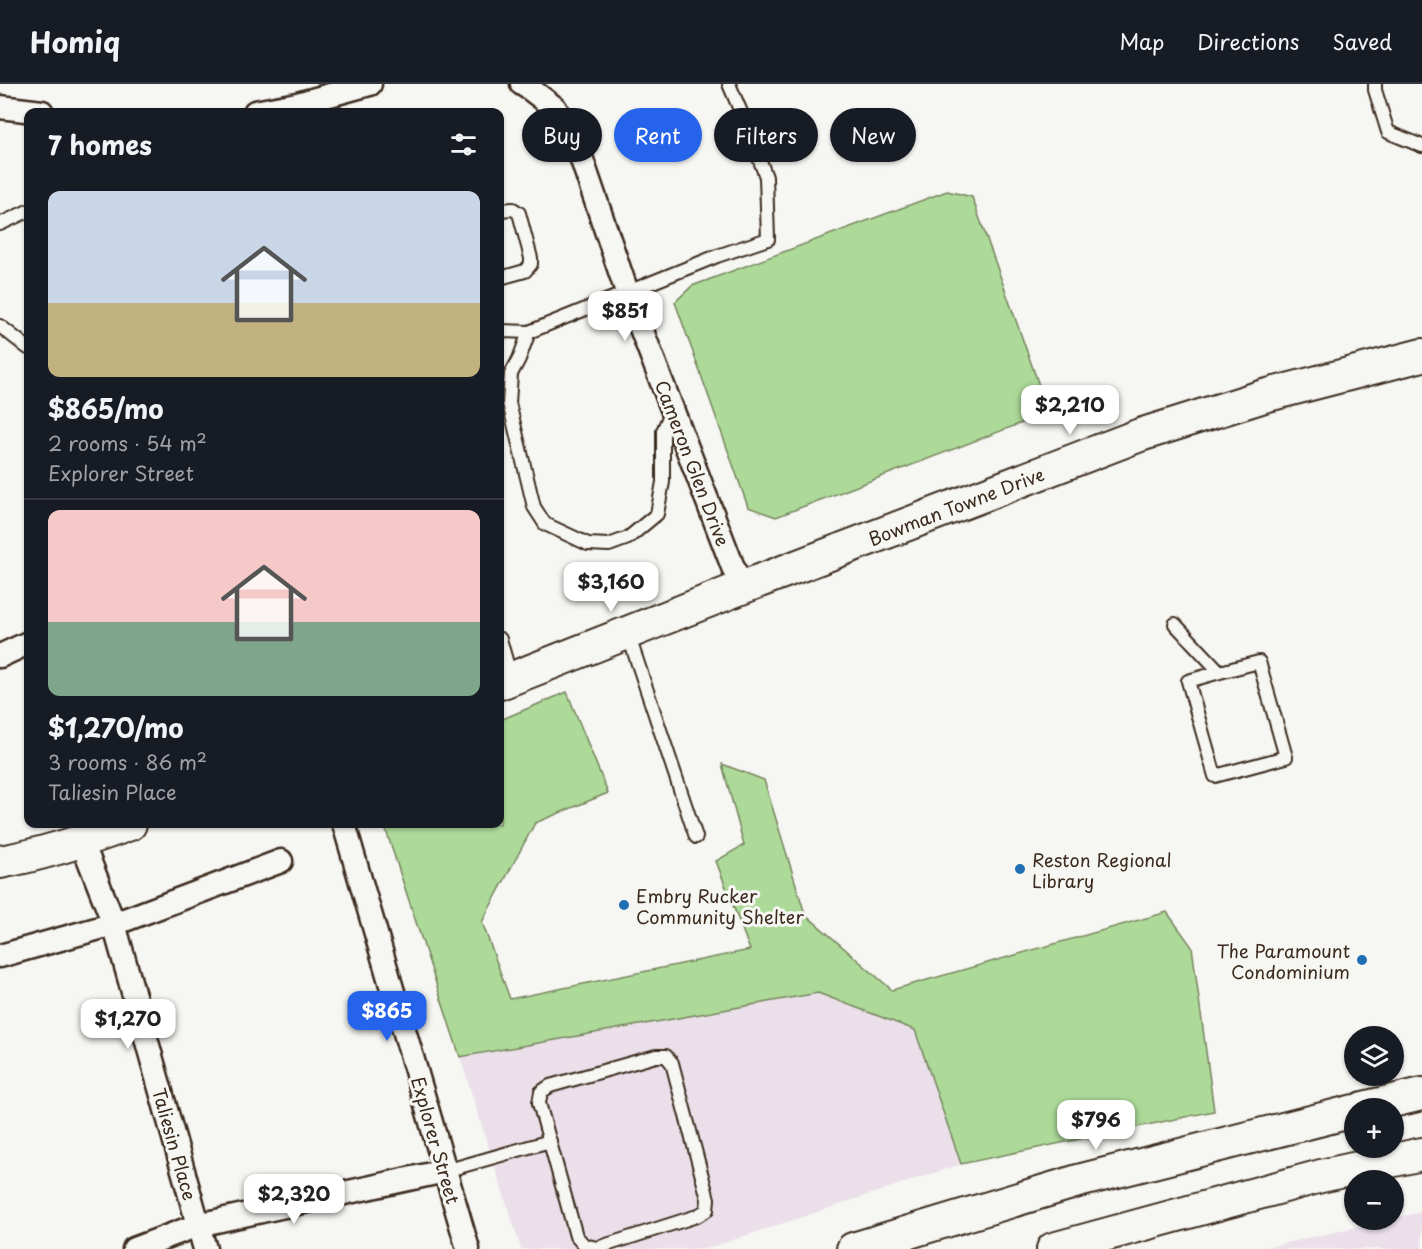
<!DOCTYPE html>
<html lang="en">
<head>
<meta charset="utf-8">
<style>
	:root { --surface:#171b24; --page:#20242c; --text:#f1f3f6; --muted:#9ea1a6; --line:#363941; --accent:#2563eb }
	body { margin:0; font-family:"Playpen Sans",sans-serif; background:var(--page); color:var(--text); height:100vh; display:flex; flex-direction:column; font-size:22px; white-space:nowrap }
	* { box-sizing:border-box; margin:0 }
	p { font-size:20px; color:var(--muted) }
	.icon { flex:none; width:33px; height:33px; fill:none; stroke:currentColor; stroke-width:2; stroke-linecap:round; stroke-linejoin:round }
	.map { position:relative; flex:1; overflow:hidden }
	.panel { position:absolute; left:24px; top:24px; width:480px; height:720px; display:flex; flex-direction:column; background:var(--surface); border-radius:12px; box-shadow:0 2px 4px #0004 }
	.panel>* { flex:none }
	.hud { position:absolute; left:522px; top:24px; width:570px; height:54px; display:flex; gap:12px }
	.controls { position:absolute; left:1344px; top:942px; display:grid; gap:12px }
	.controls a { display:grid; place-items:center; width:60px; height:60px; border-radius:50%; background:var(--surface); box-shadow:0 2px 4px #0004; font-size:30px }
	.price { position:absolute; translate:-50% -51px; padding:0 14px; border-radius:12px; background:#fff; color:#222; font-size:20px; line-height:39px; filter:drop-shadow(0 2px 3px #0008) }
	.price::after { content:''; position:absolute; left:50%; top:36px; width:18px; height:14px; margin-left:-9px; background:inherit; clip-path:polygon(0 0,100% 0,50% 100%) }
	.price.selected { background:var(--accent); color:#fff }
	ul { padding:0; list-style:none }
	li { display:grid; align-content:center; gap:12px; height:318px; padding:0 24px }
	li+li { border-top:2px solid var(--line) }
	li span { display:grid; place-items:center; height:186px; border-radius:12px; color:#555 }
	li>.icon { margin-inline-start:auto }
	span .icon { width:108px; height:108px; fill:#fffc; stroke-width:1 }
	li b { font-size:26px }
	h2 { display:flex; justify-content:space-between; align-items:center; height:72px; padding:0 24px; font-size:26px }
	.chip { padding:0 21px; border-radius:27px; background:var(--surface); box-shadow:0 2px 4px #0004; font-size:21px; line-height:54px }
	.chip.selected { background:var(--accent); color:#fff }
	header { display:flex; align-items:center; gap:36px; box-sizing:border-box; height:84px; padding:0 30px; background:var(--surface); border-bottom:2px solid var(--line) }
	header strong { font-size:28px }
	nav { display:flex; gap:33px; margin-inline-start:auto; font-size:21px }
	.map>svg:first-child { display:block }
</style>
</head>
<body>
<header>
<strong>Homiq</strong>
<nav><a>Map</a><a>Directions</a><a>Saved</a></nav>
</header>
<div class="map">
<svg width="1422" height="1165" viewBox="0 0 1422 1165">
	<rect width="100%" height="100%" fill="#f6f6f2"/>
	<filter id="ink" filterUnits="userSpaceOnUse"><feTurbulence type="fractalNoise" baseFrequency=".0167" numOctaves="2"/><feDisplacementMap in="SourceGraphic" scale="12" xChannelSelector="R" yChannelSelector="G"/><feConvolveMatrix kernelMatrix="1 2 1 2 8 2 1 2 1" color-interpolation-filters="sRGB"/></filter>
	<g filter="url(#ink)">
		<!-- built -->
		<path fill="#ebe0ea" d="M818 909 915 946 961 1080 706 1165H521L460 973Z
			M1422 1128V1165H1258L1388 1136H1394V1134Z"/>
		<!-- green -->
		<path fill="#adda99" stroke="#74825c" stroke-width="1.5" d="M947 107 972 113 1045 318 1027 337 776 433 748 423 675 218 692 202Z
			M567 608 608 709 535 739 482 838 510 915 750 866 716 777 744 761 722 680 764 696 805 830 892 906 1167 828 1192 863 1214 1027 961 1080 915 946 818 909 460 973 384 740H500V636Z"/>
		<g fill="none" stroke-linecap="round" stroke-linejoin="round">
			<defs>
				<path id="lane" d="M1375 0V6L1388 48 1422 62
					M500 126 513 125 519 129 531 174V180L525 187 500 194
					M0 140 28 127
					M0 242 28 264
					M500 247 529 248 717 172 768 155 766 93 749 47 729 0
					M529 248 519 275 511 290 509 319 534 423 545 440 588 460 609 461 628 454 657 430 663 398V347L672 326
					M1175 540 1220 588 1259 578 1286 673 1215 692 1188 597 1220 588
					M628 550 696 753
					M500 555 511 594
					M656 972H666L672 979 708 1115 707 1126 697 1132 597 1164 584 1161 576 1152 539 1019 541 1008 550 1002Z
					M445 1087 550 1057"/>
				<path id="street" d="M522 0 530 5 555 24 568 46 580 70 627 208 741 504
					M0 23 42 28
					M255 28 297 20 370 0
					M0 572 28 559
					M344 740 468 1165
					M82 758 114 840 205 1165
					M0 872 114 840 281 777
					M134 1165 198 1141 445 1087"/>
				<path id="secondary" d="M500 599 741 504 1140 351 1264 312 1422 271
					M0 778C45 770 87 756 130 740
					M1363 1024 1422 1010
					M853 1165 1078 1097 1354 1027
					M1053 1165 1321 1092 1422 1070"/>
			</defs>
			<!-- lane casing -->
			<use href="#lane" stroke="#3b2a1e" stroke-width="16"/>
			<!-- street casing -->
			<use href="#street" stroke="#3b2a1e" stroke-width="27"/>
			<!-- secondary casing -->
			<use href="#secondary" stroke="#3b2a1e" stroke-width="36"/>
			<!-- lane -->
			<use href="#lane" stroke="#f6f6f2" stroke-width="12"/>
			<!-- street -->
			<use href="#street" stroke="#f6f6f2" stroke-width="22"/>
			<!-- secondary -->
			<use href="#secondary" stroke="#f6f6f2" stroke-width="32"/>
		</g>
	</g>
	<!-- markers -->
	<g fill="#1f6fb2" stroke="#f6f6f2" stroke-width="2">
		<circle cx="1020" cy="785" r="6"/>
		<circle cx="624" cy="821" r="6"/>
		<circle cx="1362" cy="876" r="6"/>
	</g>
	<g text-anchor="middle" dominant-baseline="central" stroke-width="6" stroke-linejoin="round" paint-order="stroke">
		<!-- street labels -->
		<g font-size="18" fill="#3b2a1e" stroke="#f6f6f2">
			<text transform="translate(693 379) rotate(69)">Cameron Glen Drive</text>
			<text transform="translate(956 422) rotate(-21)">Bowman Towne Drive</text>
			<text transform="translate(436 1056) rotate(74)">Explorer Street</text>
			<text transform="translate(175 1060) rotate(74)">Taliesin Place</text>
		</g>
		<!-- poi labels -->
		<g font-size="18" fill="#3b2a1e" stroke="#f6f6f2" text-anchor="start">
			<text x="1032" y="775">Reston Regional<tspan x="1032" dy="21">Library</tspan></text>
			<text x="636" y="811">Embry Rucker<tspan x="636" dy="21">Community Shelter</tspan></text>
			<text x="1350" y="866" text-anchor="end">The Paramount<tspan x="1350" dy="21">Condominium</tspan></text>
		</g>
	</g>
</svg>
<div class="controls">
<a><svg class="icon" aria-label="layers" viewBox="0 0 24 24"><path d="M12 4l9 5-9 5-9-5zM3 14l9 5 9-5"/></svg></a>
<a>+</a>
<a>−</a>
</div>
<b class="price" style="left:625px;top:258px">$851</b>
<b class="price" style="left:1070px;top:352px">$2,210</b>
<b class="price" style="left:611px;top:529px">$3,160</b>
<b class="price selected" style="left:387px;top:958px">$865</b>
<b class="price" style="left:128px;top:966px">$1,270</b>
<b class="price" style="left:1096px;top:1067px">$796</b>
<b class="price" style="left:294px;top:1141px">$2,320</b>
<div class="hud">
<a class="chip">Buy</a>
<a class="chip selected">Rent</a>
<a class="chip">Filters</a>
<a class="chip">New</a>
</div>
<section class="panel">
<h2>7 homes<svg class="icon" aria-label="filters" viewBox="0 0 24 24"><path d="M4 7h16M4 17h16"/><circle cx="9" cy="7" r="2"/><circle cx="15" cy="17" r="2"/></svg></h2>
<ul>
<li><span style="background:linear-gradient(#c9d6e8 60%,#c2b280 0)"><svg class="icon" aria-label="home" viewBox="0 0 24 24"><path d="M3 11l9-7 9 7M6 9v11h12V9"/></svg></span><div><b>$865/mo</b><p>2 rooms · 54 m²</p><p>Explorer Street</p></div></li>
<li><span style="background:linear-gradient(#f6c9c9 60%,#7fa58c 0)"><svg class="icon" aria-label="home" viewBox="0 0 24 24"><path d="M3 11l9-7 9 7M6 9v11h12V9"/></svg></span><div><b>$1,270/mo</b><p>3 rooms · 86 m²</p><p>Taliesin Place</p></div></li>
</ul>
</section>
</div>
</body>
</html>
